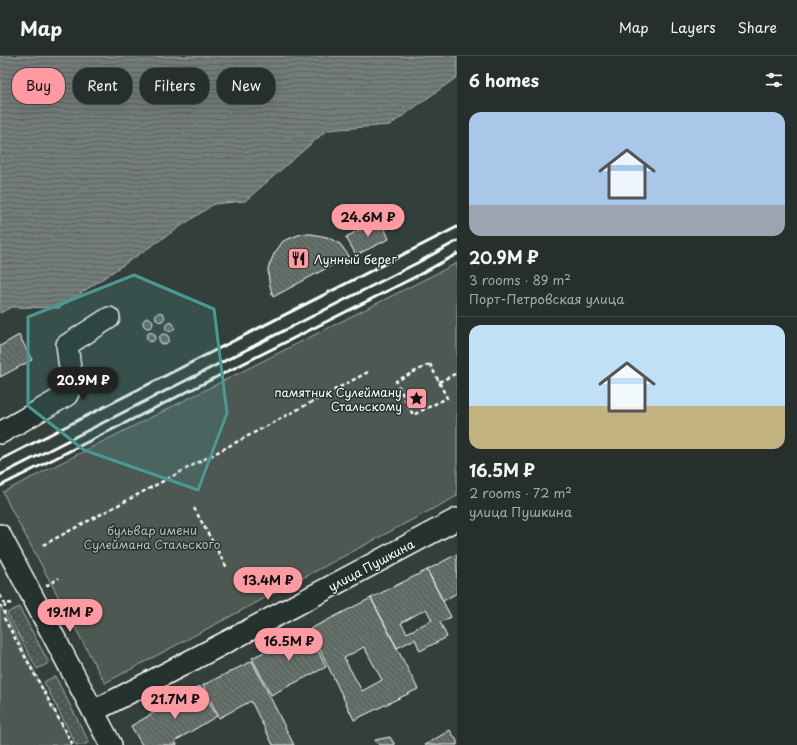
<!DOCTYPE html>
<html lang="en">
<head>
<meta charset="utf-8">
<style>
	:root { --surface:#262f2c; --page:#323b38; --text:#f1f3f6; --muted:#a4a9a9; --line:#424a48; --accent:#ff9aa2 }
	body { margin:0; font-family:"Playpen Sans",sans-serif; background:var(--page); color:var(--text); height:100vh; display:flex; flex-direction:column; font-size:15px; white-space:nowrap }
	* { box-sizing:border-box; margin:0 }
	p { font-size:13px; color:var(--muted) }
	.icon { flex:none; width:22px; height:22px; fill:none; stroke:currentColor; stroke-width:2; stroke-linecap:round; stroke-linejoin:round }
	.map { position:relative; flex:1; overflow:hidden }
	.drawer { display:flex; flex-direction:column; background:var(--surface); width:340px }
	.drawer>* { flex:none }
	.top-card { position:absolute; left:12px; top:12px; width:380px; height:36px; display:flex; gap:8px }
	.price { position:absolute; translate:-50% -34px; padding:0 9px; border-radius:14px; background:var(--accent); color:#111; font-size:13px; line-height:26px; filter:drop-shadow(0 1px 2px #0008) }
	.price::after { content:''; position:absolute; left:50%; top:24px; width:12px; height:9px; margin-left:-6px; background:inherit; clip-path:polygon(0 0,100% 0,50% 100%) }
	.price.active { background:#222; color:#fff }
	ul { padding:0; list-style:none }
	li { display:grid; align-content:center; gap:8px; height:212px; padding:0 12px }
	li+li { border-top:1px solid var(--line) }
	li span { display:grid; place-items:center; height:124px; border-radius:12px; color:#555 }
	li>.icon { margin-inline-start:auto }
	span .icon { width:72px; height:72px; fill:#fffc; stroke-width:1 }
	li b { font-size:17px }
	h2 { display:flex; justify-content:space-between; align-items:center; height:48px; padding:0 12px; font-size:17px }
	.chip { padding:0 14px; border-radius:16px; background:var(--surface); box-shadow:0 4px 16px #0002,0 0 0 1px var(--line); font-size:14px; line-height:36px }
	.chip.active { background:var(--accent); color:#111 }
	header { display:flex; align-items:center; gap:24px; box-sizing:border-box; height:56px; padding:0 20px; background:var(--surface); border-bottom:1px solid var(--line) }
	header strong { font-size:19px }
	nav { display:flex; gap:22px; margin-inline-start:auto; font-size:14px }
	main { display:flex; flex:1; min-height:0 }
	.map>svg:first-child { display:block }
</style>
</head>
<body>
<header>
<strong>Map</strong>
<nav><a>Map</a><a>Layers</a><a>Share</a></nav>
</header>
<main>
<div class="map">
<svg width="457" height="689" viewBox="0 0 457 689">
	<defs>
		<pattern id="grass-dots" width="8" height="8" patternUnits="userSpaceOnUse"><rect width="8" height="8" fill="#4d5853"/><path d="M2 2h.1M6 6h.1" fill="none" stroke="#68716d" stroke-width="1.8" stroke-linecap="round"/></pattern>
		<pattern id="water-rules" width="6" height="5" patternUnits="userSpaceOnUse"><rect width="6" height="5" fill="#737b78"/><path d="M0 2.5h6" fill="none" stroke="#606462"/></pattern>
		<pattern id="building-back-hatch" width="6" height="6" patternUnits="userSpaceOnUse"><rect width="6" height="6" fill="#5f6964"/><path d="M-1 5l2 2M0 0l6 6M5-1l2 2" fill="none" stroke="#77807b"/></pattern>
	</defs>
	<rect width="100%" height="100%" fill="#333f3a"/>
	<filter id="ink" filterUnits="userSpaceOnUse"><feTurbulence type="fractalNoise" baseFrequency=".025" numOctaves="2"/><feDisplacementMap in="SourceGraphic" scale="8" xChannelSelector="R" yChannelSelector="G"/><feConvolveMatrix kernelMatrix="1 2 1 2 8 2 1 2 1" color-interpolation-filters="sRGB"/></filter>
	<g filter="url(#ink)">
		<!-- grass -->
		<path fill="url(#grass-dots)" stroke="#a6aca9" d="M19 551 49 607 37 613 7 557Z
			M55 620 89 686 84 689H76L44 626Z"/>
		<!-- green -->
		<path fill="#4d5853" stroke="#a6aca9" d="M457 207V440L105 627 10 451 3 436Z
			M0 548 72 689H0Z"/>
		<!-- water -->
		<path fill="url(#water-rules)" stroke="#abb0ae" d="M0 0H457V21L390 69 327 74 245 145 214 148 59 252 12 251 0 257Z"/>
		<!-- building -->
		<path fill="url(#building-back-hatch)" stroke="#fff" fill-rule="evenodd" d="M377 166 383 169 389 183 356 199 346 181 372 167Z
			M301 178H311L327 181 340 188 349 200 273 241 269 226 268 212 274 198 283 185Z
			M155.5 261a4.5 4.5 0 1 1 9 0a4.5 4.5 0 1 1-9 0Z
			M143 267a5 5 0 1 1 10 0a5 5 0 1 1-10 0Z
			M165.5 271a4.5 4.5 0 1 1 9 0a4.5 4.5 0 1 1-9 0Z
			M146.5 281a4.5 4.5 0 1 1 9 0a4.5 4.5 0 1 1-9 0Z
			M159 283a5 5 0 1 1 10 0a5 5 0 1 1-10 0Z
			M19 279 32 304 0 321V290Z
			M457 498V537L443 545 427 514Z
			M427 514 451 561 440 566 447 581 420 595 415 583 397 592 371 542ZM426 553 432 564 407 577 401 567Z
			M371 542 418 633 354 664 310 573ZM364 591 382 624 362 635 344 602Z
			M308 574 326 611 271 639 252 602Z
			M252 605 294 689H273L251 645 219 662 203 629Z
			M200 630 217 660 175 685 177 689H142L131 670Z
			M450 674 457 685V689H425Z
			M390 681 395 689H379L375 684Z"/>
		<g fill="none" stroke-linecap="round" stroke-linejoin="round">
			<defs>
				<path id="minor" d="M0 377 67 339 72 328 67 289 109 262
					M0 479 111 689
					M94 655 238 580 457 463"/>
			</defs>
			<!-- minor casing -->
			<use href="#minor" stroke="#fff" stroke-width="24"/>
			<!-- path -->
			<path stroke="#fff" stroke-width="2.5" stroke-dasharray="4 3" stroke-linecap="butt" d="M430 308 447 342 413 359 396 325Z
				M439 326 457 317
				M194 452 227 512
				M43 489 370 315
				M46 530 59 522
				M0 539 5 548 0 551
				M12 547 5 548 4 562 73 689"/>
			<!-- minor -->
			<use href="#minor" stroke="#26332d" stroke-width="21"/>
			<!-- rail -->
			<path stroke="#fff" stroke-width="3" d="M0 404 457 171
				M0 419 417 207 457 185
				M0 430 415 221 457 198"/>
		</g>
	</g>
	<!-- marked area -->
	<path fill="#4b9892" fill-opacity="0.2" stroke="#4b9892" stroke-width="3" stroke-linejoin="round" d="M134 219 214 253 227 357 198 434 84 394 28 350V261Z"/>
	<!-- icons -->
	<defs>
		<symbol id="restaurant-square" viewBox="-11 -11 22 22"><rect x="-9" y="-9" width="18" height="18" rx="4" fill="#ff9aa2" stroke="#26332d"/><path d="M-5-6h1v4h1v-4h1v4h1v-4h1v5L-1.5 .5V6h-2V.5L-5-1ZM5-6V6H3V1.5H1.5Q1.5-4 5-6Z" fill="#111"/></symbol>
		<symbol id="sight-square" viewBox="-11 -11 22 22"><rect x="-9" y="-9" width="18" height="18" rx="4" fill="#ff9aa2" stroke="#26332d"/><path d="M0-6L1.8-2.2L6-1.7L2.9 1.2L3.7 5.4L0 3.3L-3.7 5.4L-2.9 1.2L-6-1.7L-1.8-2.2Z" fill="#111"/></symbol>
	</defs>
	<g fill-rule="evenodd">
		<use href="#restaurant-square" x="286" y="190" width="25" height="25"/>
		<use href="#sight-square" x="404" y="330" width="25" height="25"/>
	</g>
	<g text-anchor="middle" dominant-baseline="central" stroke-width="3" stroke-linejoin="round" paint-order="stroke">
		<!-- poi labels -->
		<g font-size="12" fill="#fff" stroke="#26332d" text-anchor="start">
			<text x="314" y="203">Лунный берег</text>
			<text x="402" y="336" text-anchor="end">памятник Сулейману<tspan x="402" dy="14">Стальскому</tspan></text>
		</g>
		<!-- park labels -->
		<g font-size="12" fill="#b8bcba" stroke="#26332d">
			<text x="152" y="474">бульвар имени<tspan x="152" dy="14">Сулеймана Стальского</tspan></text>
		</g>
		<!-- street labels -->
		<g font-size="12" fill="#fff" stroke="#26332d">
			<text transform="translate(371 509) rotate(-28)">улица Пушкина</text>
		</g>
	</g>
</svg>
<b class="price" style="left:368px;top:182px">24.6M ₽</b>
<b class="price active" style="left:83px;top:345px">20.9M ₽</b>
<b class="price" style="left:268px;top:545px">13.4M ₽</b>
<b class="price" style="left:70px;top:577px">19.1M ₽</b>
<b class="price" style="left:289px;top:606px">16.5M ₽</b>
<b class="price" style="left:175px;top:664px">21.7M ₽</b>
<div class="top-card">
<a class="chip active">Buy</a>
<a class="chip">Rent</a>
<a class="chip">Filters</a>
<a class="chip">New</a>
</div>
</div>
<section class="drawer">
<h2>6 homes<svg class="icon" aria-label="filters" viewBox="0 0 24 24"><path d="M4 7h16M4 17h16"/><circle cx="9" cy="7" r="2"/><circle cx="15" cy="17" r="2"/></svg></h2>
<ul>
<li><span style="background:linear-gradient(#a9c7e8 75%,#9aa5b1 0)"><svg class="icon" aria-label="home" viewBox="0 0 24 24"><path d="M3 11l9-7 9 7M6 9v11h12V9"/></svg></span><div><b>20.9M ₽</b><p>3 rooms · 89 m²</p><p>Порт-Петровская улица</p></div></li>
<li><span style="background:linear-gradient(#bfe0f5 65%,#c2b280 0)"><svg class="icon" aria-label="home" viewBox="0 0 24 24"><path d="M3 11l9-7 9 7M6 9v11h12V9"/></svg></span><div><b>16.5M ₽</b><p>2 rooms · 72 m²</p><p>улица Пушкина</p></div></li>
</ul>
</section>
</main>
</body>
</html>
